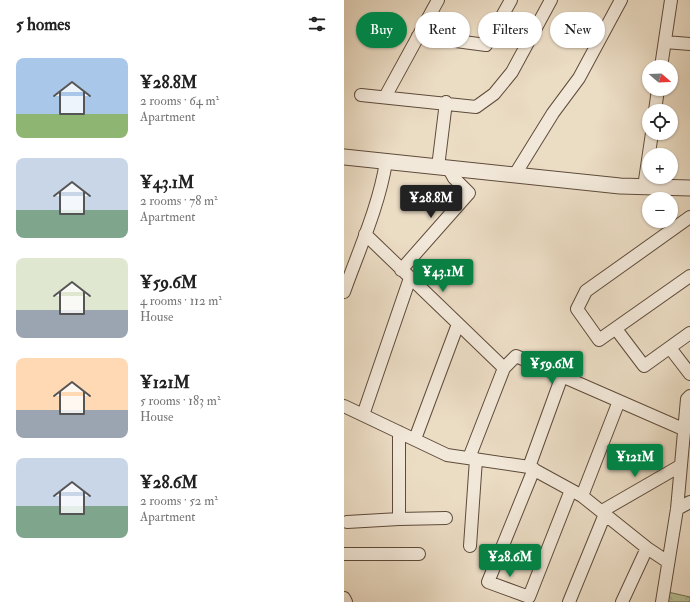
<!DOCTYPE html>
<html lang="en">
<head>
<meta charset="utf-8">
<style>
	:root { --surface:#fff; --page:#f6f6f6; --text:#222; --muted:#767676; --accent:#0b8043 }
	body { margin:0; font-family:"IM FELL Double Pica",serif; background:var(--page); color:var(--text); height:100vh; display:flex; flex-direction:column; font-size:15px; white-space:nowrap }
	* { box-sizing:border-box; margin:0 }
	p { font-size:13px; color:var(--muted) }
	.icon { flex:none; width:22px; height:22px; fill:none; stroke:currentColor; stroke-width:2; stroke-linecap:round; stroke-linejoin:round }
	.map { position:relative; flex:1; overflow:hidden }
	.drawer { display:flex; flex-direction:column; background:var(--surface); width:344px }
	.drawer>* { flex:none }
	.top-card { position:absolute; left:12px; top:12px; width:274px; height:36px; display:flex; gap:8px }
	.needle { width:26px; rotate:109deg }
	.controls { position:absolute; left:298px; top:60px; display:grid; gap:8px }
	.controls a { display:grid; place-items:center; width:36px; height:36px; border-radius:50%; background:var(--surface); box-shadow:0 1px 3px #0004; font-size:20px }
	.price { position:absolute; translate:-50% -34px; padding:0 9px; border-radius:4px; background:var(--accent); color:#fff; font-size:13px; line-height:26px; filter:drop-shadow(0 1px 2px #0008) }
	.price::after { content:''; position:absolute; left:50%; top:24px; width:12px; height:9px; margin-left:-6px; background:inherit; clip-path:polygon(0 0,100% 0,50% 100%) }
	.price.current { background:#222; color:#fff }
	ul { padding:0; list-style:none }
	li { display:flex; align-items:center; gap:12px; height:100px; padding:0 16px }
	li span { display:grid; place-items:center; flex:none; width:112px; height:80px; border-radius:8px; color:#555 }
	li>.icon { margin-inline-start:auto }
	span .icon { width:48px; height:48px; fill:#fffc; stroke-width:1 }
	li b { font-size:17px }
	h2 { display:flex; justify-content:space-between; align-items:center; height:48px; padding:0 16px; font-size:17px }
	.pill { padding:0 14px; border-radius:18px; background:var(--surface); box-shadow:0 1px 3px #0004; font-size:14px; line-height:36px }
	.pill.current { background:var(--accent); color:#fff }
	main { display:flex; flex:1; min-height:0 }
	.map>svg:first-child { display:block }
</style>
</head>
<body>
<main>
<section class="drawer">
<h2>5 homes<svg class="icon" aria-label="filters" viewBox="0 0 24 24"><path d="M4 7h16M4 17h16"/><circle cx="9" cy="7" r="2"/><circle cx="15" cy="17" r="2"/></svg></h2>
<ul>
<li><span style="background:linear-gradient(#a9c7e8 70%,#8fb573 0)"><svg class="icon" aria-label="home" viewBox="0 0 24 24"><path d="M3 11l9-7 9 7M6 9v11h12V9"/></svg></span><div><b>¥28.8M</b><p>2 rooms · 64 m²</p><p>Apartment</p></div></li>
<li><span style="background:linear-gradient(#c9d6e8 65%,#7fa58c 0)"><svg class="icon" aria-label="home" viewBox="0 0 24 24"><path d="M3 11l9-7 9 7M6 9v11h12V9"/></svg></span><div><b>¥43.1M</b><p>2 rooms · 78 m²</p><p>Apartment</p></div></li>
<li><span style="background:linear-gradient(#dfe7d0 65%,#9aa5b1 0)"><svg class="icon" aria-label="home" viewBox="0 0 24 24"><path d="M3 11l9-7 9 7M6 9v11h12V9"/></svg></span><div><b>¥59.6M</b><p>4 rooms · 112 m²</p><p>House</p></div></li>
<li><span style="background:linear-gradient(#ffd9b3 65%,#9aa5b1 0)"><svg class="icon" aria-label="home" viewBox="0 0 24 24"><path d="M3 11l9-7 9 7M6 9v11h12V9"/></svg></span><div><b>¥121M</b><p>5 rooms · 183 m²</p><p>House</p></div></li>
<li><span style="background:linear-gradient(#c9d6e8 60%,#7fa58c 0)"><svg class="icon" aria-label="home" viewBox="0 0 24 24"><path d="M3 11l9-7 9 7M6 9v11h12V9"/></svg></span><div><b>¥28.6M</b><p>2 rooms · 52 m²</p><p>Apartment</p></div></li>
</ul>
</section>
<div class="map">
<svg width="346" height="602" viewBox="0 0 346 602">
	<defs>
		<pattern id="forest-crowns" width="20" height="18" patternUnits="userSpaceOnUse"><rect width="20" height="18" fill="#b7c095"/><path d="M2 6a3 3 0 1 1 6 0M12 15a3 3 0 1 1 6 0" fill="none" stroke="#9ea47f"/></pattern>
	</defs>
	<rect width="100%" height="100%" fill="#ebdcc4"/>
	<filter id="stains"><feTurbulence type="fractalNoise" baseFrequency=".005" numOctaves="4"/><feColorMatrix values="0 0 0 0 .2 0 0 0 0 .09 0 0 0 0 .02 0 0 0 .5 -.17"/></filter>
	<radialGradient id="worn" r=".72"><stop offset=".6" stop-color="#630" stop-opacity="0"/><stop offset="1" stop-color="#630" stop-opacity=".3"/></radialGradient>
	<!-- forest -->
	<path fill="url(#forest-crowns)" stroke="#736e50" d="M324 592 346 597V602H322Z"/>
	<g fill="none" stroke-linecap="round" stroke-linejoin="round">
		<defs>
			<path id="minor" d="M74 36 142 45 167 0
				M321 42 346 44
				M317 67 327 0
				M17 95 132 107 150 94 168 72 207 0
				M41 97 94 0
				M311 111 314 89
				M94 167 102 102
				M170 176 209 113 235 78 277 0
				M300 187 308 133
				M346 217 242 291 233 309 255 340 346 276
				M21 234 160 368
				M57 270 125 193 110 178 105 169
				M0 292C15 250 35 206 42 162
				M272 329 300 366 346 333
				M326 348 346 374
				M0 406 103 455 185 467 238 496 303 548 324 562
				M19 415 66 278
				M55 432V519L102 518
				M71 439 114 324
				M125 458 160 368 172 356 339 429
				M185 467 218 376
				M190 469 144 582 185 597 227 490
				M238 496 275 401
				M333 509 346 502
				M258 511 336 466
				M3 522 55 519
				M126 546 132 459
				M0 554H75
				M0 598 2 602
				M225 602 261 514
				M278 602 303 548
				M318 602 333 509 343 399 346 396"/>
			<path id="tertiary" d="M0 157 276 186 346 188"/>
		</defs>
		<!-- minor casing -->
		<use href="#minor" stroke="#5e4b3a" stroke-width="14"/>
		<!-- tertiary casing -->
		<use href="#tertiary" stroke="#5e4b3a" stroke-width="17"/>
		<!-- minor -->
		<use href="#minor" stroke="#f2e8d9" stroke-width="12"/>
		<!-- tertiary -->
		<use href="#tertiary" stroke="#f2e8d9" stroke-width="15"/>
	</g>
	<rect width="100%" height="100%" filter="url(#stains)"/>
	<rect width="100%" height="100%" fill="url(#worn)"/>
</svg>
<div class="controls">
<a><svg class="needle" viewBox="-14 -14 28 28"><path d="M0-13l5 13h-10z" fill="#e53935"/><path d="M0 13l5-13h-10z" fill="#767676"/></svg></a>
<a><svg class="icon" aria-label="locate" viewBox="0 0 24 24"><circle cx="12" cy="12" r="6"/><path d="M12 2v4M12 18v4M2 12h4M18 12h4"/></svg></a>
<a>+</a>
<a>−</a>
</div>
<b class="price current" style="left:87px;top:219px">¥28.8M</b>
<b class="price" style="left:99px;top:293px">¥43.1M</b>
<b class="price" style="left:208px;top:385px">¥59.6M</b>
<b class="price" style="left:291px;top:478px">¥121M</b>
<b class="price" style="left:166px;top:578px">¥28.6M</b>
<div class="top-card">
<a class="pill current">Buy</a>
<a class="pill">Rent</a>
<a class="pill">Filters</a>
<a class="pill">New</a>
</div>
</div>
</main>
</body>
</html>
